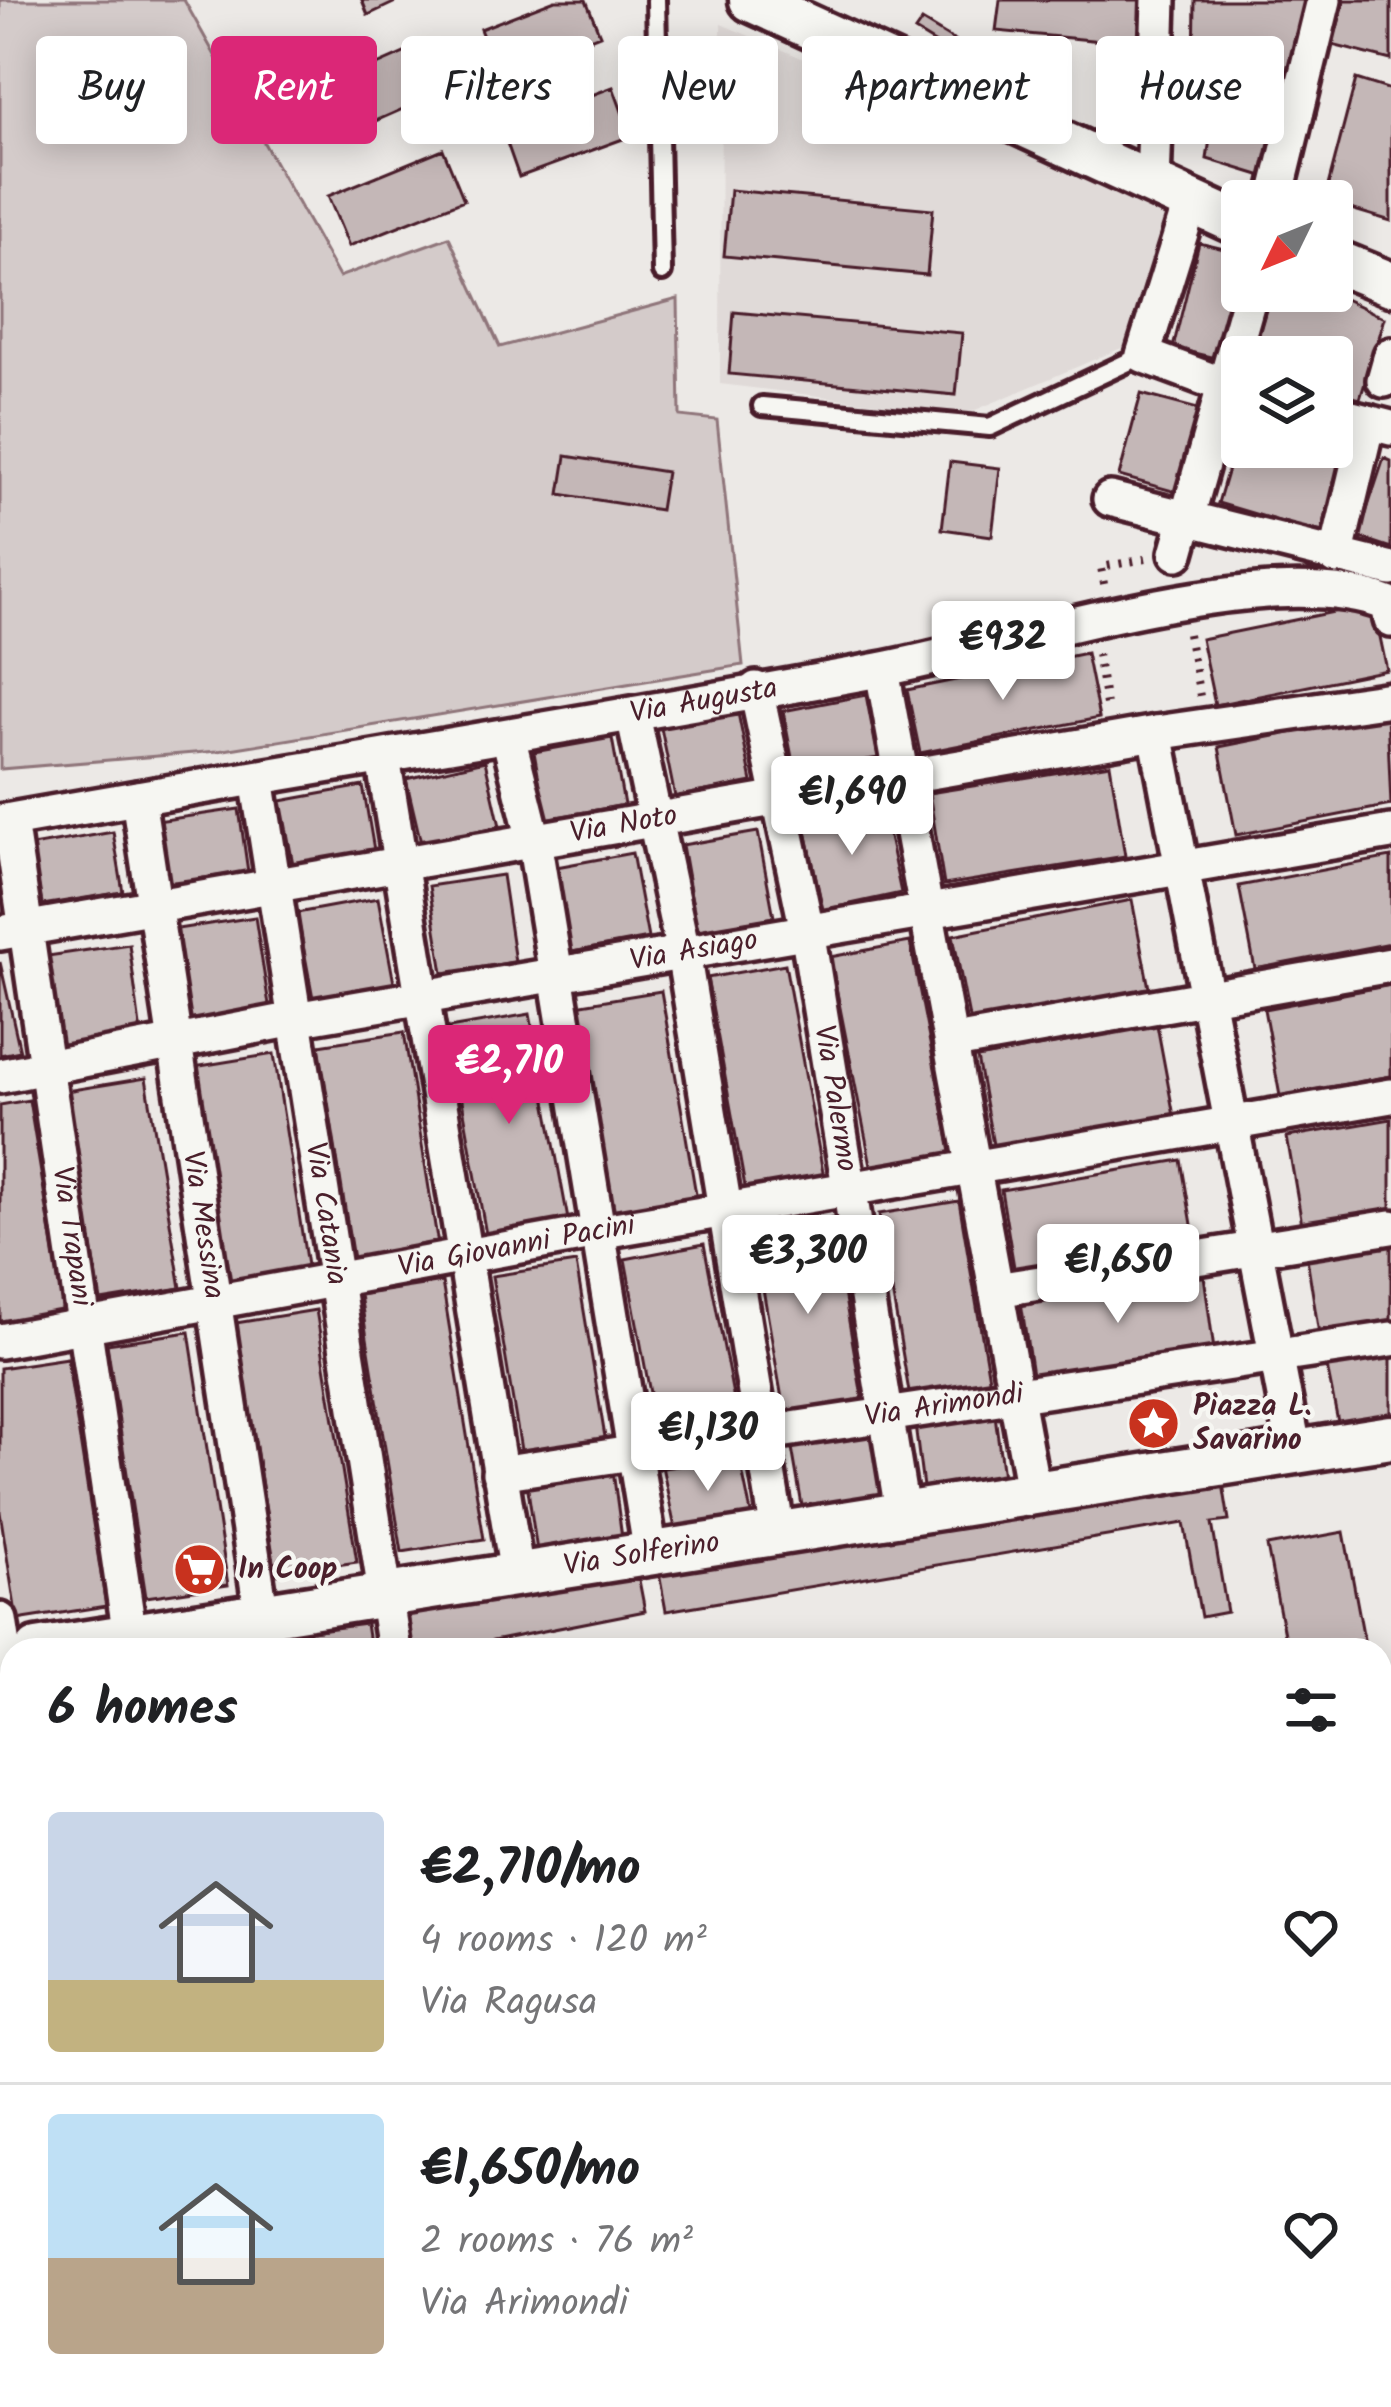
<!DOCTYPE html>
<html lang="en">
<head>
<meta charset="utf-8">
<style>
	:root { --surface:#fff; --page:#f2f2f2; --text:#202124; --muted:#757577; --line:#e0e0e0; --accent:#db2777 }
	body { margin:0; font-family:Kalam,sans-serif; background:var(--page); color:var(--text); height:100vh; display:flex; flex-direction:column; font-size:45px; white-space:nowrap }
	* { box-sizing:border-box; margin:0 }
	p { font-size:39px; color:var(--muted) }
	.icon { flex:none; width:66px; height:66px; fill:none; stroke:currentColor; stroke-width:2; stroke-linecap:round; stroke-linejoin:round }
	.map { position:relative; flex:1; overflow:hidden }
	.drawer { position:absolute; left:0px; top:1638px; width:1392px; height:771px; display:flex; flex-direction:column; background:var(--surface); border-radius:36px 36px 0 0; box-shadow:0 6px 30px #0003 }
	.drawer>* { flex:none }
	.hud { position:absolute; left:36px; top:36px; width:1320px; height:108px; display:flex; gap:24px }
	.needle { width:78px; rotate:227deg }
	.buttons { position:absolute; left:1221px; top:180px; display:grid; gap:24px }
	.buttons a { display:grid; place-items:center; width:132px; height:132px; border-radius:12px; background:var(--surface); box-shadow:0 6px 30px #0003; font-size:60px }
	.price { position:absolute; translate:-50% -102px; padding:0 27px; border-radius:12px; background:#fff; color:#222; font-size:39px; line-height:78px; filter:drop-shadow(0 3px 6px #0008) }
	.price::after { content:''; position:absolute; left:50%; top:72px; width:36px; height:27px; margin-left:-18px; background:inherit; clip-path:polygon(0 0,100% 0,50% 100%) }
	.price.current { background:var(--accent); color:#fff }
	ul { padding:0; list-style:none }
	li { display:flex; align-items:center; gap:36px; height:300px; padding:0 48px }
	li+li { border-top:3px solid var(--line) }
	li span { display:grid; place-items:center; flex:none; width:336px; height:240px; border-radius:12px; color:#555 }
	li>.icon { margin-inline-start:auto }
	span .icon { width:144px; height:144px; fill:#fffc; stroke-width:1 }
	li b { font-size:51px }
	h2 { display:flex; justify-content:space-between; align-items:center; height:144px; padding:0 48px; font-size:51px }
	.chip { padding:0 42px; border-radius:12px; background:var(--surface); box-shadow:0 6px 30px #0003; font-size:42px; line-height:108px }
	.chip.current { background:var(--accent); color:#fff }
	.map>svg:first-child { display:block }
</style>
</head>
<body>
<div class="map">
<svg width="1391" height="2407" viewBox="0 0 1391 2407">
	<rect width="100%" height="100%" fill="#ece9e6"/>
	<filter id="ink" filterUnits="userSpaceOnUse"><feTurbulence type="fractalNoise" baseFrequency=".00833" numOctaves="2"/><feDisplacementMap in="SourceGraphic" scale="24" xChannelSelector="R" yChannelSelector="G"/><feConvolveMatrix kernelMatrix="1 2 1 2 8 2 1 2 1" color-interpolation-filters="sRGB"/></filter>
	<g filter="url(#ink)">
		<!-- built -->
		<path fill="#e0dad8" d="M721 24 1172 214 1138 341 966 414 720 384Z
			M1380 2072 1391 2142V2407H953L951 2397H1380Z"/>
		<!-- green -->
		<path fill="#d4cbca" stroke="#8f757a" stroke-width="3" d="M0 0H184L339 277 449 237 500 347 678 299 680 416 717 420 743 665 218 751 0 769Z"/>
		<!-- building -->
		<path fill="#c4b7b7" stroke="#4a1f2b" stroke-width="3" d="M362 0H400L368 15Z
			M555 0H586L600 35 498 75 480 29Z
			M1000 0H1151L1146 45 996 31Z
			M1195 0H1313L1266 177 1207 159 1210 139 1193 134Z
			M1345 0H1391V60L1332 45Z
			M922 21 960 44 954 55 915 31Z
			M427 43 448 89 346 134 325 88Z
			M1356 79 1391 90V221L1324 201Z
			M1111 81 1152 102 1138 131 1098 111Z
			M613 87 631 136 519 177 502 129Z
			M443 149 464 200 349 246 328 196Z
			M730 190 933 209 927 275 724 256Z
			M1199 243 1241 253 1215 358 1173 348Z
			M1271 291H1327L1385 318 1360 399 1332 391V357H1252Z
			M734 312 962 333 956 395 729 374Z
			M1141 394 1198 409 1176 492 1119 476Z
			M1242 421V447L1332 446 1350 451 1326 535 1218 503Z
			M566 456 666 472 660 510 560 494Z
			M1384 458 1391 461V548L1358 537Z
			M950 462 1000 468 992 536 942 529Z
			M1373 604 1387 670 1215 705 1201 639Z
			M1086 653 1099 718 920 753 907 690Z
			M866 695 878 758 795 773 783 711Z
			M738 713 752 782 675 797 661 728Z
			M1387 714 1391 805 1236 835 1219 747Z
			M612 738 624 805 546 819 534 752Z
			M485 761 500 826 421 843 406 779Z
			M1110 764 1125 856 944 885 929 793Z
			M363 786 374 850 293 864 281 801Z
			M882 805 901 893 823 910 804 822Z
			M239 809 248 872 166 883 157 821Z
			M113 832 123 892 42 905 32 846Z
			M758 832 774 917 697 930 682 845Z
			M632 853 648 938 567 953 551 868Z
			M1391 857V943L1255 969 1239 886Z
			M502 875 515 962 443 973 429 886Z
			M378 898 394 983 313 998 297 913Z
			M1132 900 1149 988 970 1023 953 935Z
			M255 917 270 1011 186 1024 171 930Z
			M910 942 952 1155 872 1170 830 957Z
			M129 944 141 1034 62 1045 48 956Z
			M0 962 20 1051 0 1055Z
			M785 964 824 1178 746 1192 707 978Z
			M1391 985V1076L1280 1096 1264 1009Z
			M661 991 697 1200 612 1214 576 1005Z
			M530 1014 569 1225 487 1240 449 1028Z
			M1157 1025 1174 1116 994 1150 977 1058Z
			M404 1032 438 1245 353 1259 319 1045Z
			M274 1054 308 1272 227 1284 194 1067Z
			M146 1078 181 1288 101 1301 66 1091Z
			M29 1100 64 1313 0 1324V1105Z
			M1391 1119V1210L1302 1224 1287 1137Z
			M1181 1160 1195 1242 1015 1273 1001 1190Z
			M959 1201 990 1384 910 1398 879 1214Z
			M831 1218 863 1402 785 1416 753 1231Z
			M704 1244 738 1421 658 1436 625 1259Z
			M1391 1245V1323L1319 1334 1307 1258Z
			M576 1263 606 1443 522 1456 492 1276Z
			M1204 1276 1214 1350 1032 1375 1021 1302Z
			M442 1282 484 1539 402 1552 360 1295Z
			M316 1310 357 1562 276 1574 236 1323Z
			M189 1332 228 1585 146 1597 107 1344Z
			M1391 1350V1423L1340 1432 1326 1362Z
			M67 1358 106 1606 17 1620 0 1512V1368Z
			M995 1415 1004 1484 924 1495 915 1425Z
			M870 1434 883 1503 804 1517 792 1448Z
			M738 1450 753 1523 677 1538 662 1466Z
			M613 1471 623 1545 538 1558 527 1483Z
			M1222 1477 1229 1521 1212 1523 1227 1612 1201 1617 1184 1523 666 1611 659 1573Z
			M1344 1532 1366 1650H1287L1267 1546Z
			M638 1575 645 1611 488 1642 490 1650H413L408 1613Z
			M366 1624 370 1650H289L287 1634Z
			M0 1786 12 1861V1978L0 1979Z
			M12 2005V2136L0 2138V2007Z
			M12 2369V2397H34L36 2407H0V2371Z
			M472 2397H488L490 2407H420Z
			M518 2397H605L607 2407H519Z
			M700 2397H788L790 2407H702Z
			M1091 2397H1358L1360 2407H1092Z"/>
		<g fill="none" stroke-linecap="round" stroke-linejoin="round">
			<defs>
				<path id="service" d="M656 0 662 272
					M762 406 990 427 1143 355"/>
				<g id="minor">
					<path d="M1153 186 1159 0"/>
					<path d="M1275 201 1324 0"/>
					<path d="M1190 204 1143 355 1242 392"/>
					<path d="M1384 380 1391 355"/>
					<path d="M1332 413 1391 428"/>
					<path d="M1110 499 1391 569"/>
					<path d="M1177 553 1251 291"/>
					<path d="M1336 557 1368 422"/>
					<path d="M882 670 1033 1490"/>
					<path id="s1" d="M756 689 807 930 902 1511"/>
					<path d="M633 715 683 952 778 1533"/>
					<path d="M1156 733 1295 1453"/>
					<path d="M508 736 534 840 651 1554"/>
					<path d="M383 758 517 1574"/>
					<path id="s2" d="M257 778 394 1650"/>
					<path id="s3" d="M138 798 267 1650"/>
					<path id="s4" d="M10 821 132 1650"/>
					<path id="s5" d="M0 822C293 770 587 724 879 670 1010 646 1266 556 1388 604L1391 620"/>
					<path id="s6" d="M0 933 1156 733 1391 699"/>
					<path d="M954 1042 1391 965"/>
					<path id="s7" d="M0 1076 295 1019 1391 832"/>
					<path d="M996 1290 1391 1227"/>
					<path id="s8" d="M0 1341 597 1232 1391 1096"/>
					<path id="s9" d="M499 1473 1391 1339"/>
					<path d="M0 1620 12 1699"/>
					<path d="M1380 1797 1391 1888"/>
					<path d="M1380 1953 1391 1951"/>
					<path d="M0 2174 12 2172"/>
					<path d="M257 2397 259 2407"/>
					<path d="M658 2397 659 2407"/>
					<path d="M917 2397 919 2407"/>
					<path d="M120 2407 178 2397"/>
				</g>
				<g id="tertiary">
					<path d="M751 0 1242 225"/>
					<path d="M1332 260 1391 284"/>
					<path id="s10" d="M37 1650 1391 1437"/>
				</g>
			</defs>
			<!-- service casing -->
			<use href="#service" stroke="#4a1f2b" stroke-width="26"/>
			<!-- minor casing -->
			<use href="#minor" stroke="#4a1f2b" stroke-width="42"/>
			<!-- tertiary casing -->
			<use href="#tertiary" stroke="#4a1f2b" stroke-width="51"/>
			<!-- path -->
			<path stroke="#4a1f2b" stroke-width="8" stroke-dasharray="3 9" stroke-linecap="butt" d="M1104 584 1101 567 1146 559
				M1188 634 1200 696
				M1097 654 1107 710"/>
			<!-- service -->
			<use href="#service" stroke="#f6f6f2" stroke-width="16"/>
			<!-- minor -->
			<use href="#minor" stroke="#f6f6f2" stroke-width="33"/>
			<!-- tertiary -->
			<use href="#tertiary" stroke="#f6f6f2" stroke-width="42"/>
		</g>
	</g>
	<!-- icons -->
	<defs>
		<symbol id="sight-disc" viewBox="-11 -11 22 22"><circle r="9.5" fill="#c8321e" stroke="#f6f6f2"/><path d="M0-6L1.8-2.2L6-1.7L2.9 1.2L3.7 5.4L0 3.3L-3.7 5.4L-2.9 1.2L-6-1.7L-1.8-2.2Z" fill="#fff"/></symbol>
		<symbol id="supermarket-disc" viewBox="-11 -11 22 22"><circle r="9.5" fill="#c8321e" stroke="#f6f6f2"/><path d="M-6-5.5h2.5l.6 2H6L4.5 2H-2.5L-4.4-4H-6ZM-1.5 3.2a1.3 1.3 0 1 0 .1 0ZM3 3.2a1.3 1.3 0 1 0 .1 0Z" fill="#fff"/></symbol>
	</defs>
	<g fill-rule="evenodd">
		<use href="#sight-disc" x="1124" y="1394" width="59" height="59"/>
		<use href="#supermarket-disc" x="170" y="1540" width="59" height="59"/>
	</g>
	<g text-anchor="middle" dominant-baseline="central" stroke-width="9" stroke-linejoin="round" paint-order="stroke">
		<!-- street labels -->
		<g font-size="30" fill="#4a1f2b" stroke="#f6f6f2">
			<text stroke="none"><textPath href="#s5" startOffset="714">Via Augusta</textPath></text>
			<text stroke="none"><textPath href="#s6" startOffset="633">Via Noto</textPath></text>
			<text stroke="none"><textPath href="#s7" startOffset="705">Via Asiago</textPath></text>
			<text stroke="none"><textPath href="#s1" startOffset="417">Via Palermo</textPath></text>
			<text stroke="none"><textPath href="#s2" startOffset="441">Via Catania</textPath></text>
			<text stroke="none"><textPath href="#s3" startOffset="432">Via Messina</textPath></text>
			<text stroke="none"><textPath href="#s4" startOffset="420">Via Trapani</textPath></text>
			<text stroke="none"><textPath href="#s8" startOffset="525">Via Giovanni Pacini</textPath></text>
			<text stroke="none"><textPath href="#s9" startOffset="450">Via Arimondi</textPath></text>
			<text stroke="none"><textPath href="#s10" startOffset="612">Via Solferino</textPath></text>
		</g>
		<!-- poi labels -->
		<g font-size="30" font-weight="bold" fill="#4a1f2b" stroke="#f6f6f2" text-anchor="start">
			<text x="1193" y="1407">Piazza L.<tspan x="1193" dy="34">Savarino</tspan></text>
			<text x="238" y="1570">In Coop</text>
		</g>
	</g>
</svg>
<div class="buttons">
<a><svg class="needle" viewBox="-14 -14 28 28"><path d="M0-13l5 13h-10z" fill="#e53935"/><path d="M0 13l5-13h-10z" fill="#757577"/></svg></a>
<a><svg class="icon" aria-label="layers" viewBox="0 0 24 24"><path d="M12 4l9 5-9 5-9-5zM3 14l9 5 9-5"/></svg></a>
</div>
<b class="price" style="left:1003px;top:703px">€932</b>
<b class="price" style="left:852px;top:858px">€1,690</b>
<b class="price current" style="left:509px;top:1127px">€2,710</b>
<b class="price" style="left:808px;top:1317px">€3,300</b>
<b class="price" style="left:1118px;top:1326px">€1,650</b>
<b class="price" style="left:708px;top:1494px">€1,130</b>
<div class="hud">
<a class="chip">Buy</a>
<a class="chip current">Rent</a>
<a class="chip">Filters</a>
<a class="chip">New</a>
<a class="chip">Apartment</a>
<a class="chip">House</a>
</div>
<section class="drawer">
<h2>6 homes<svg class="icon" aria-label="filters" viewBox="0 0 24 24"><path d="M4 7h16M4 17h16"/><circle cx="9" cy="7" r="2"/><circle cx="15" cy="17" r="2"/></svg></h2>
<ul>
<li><span style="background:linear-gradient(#c9d6e8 70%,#c2b280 0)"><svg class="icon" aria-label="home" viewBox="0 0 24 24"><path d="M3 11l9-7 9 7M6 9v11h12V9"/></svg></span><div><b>€2,710/mo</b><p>4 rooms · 120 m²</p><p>Via Ragusa</p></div><svg class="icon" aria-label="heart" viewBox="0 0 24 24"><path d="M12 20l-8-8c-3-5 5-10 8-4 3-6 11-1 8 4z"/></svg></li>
<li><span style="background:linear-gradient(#bfe0f5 60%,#b9a48a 0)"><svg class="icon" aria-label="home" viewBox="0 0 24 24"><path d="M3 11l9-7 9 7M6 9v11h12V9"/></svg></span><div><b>€1,650/mo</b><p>2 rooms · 76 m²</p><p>Via Arimondi</p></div><svg class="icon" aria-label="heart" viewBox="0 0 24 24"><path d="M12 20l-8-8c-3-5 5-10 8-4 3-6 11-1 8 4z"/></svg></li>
</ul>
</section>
</div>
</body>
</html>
